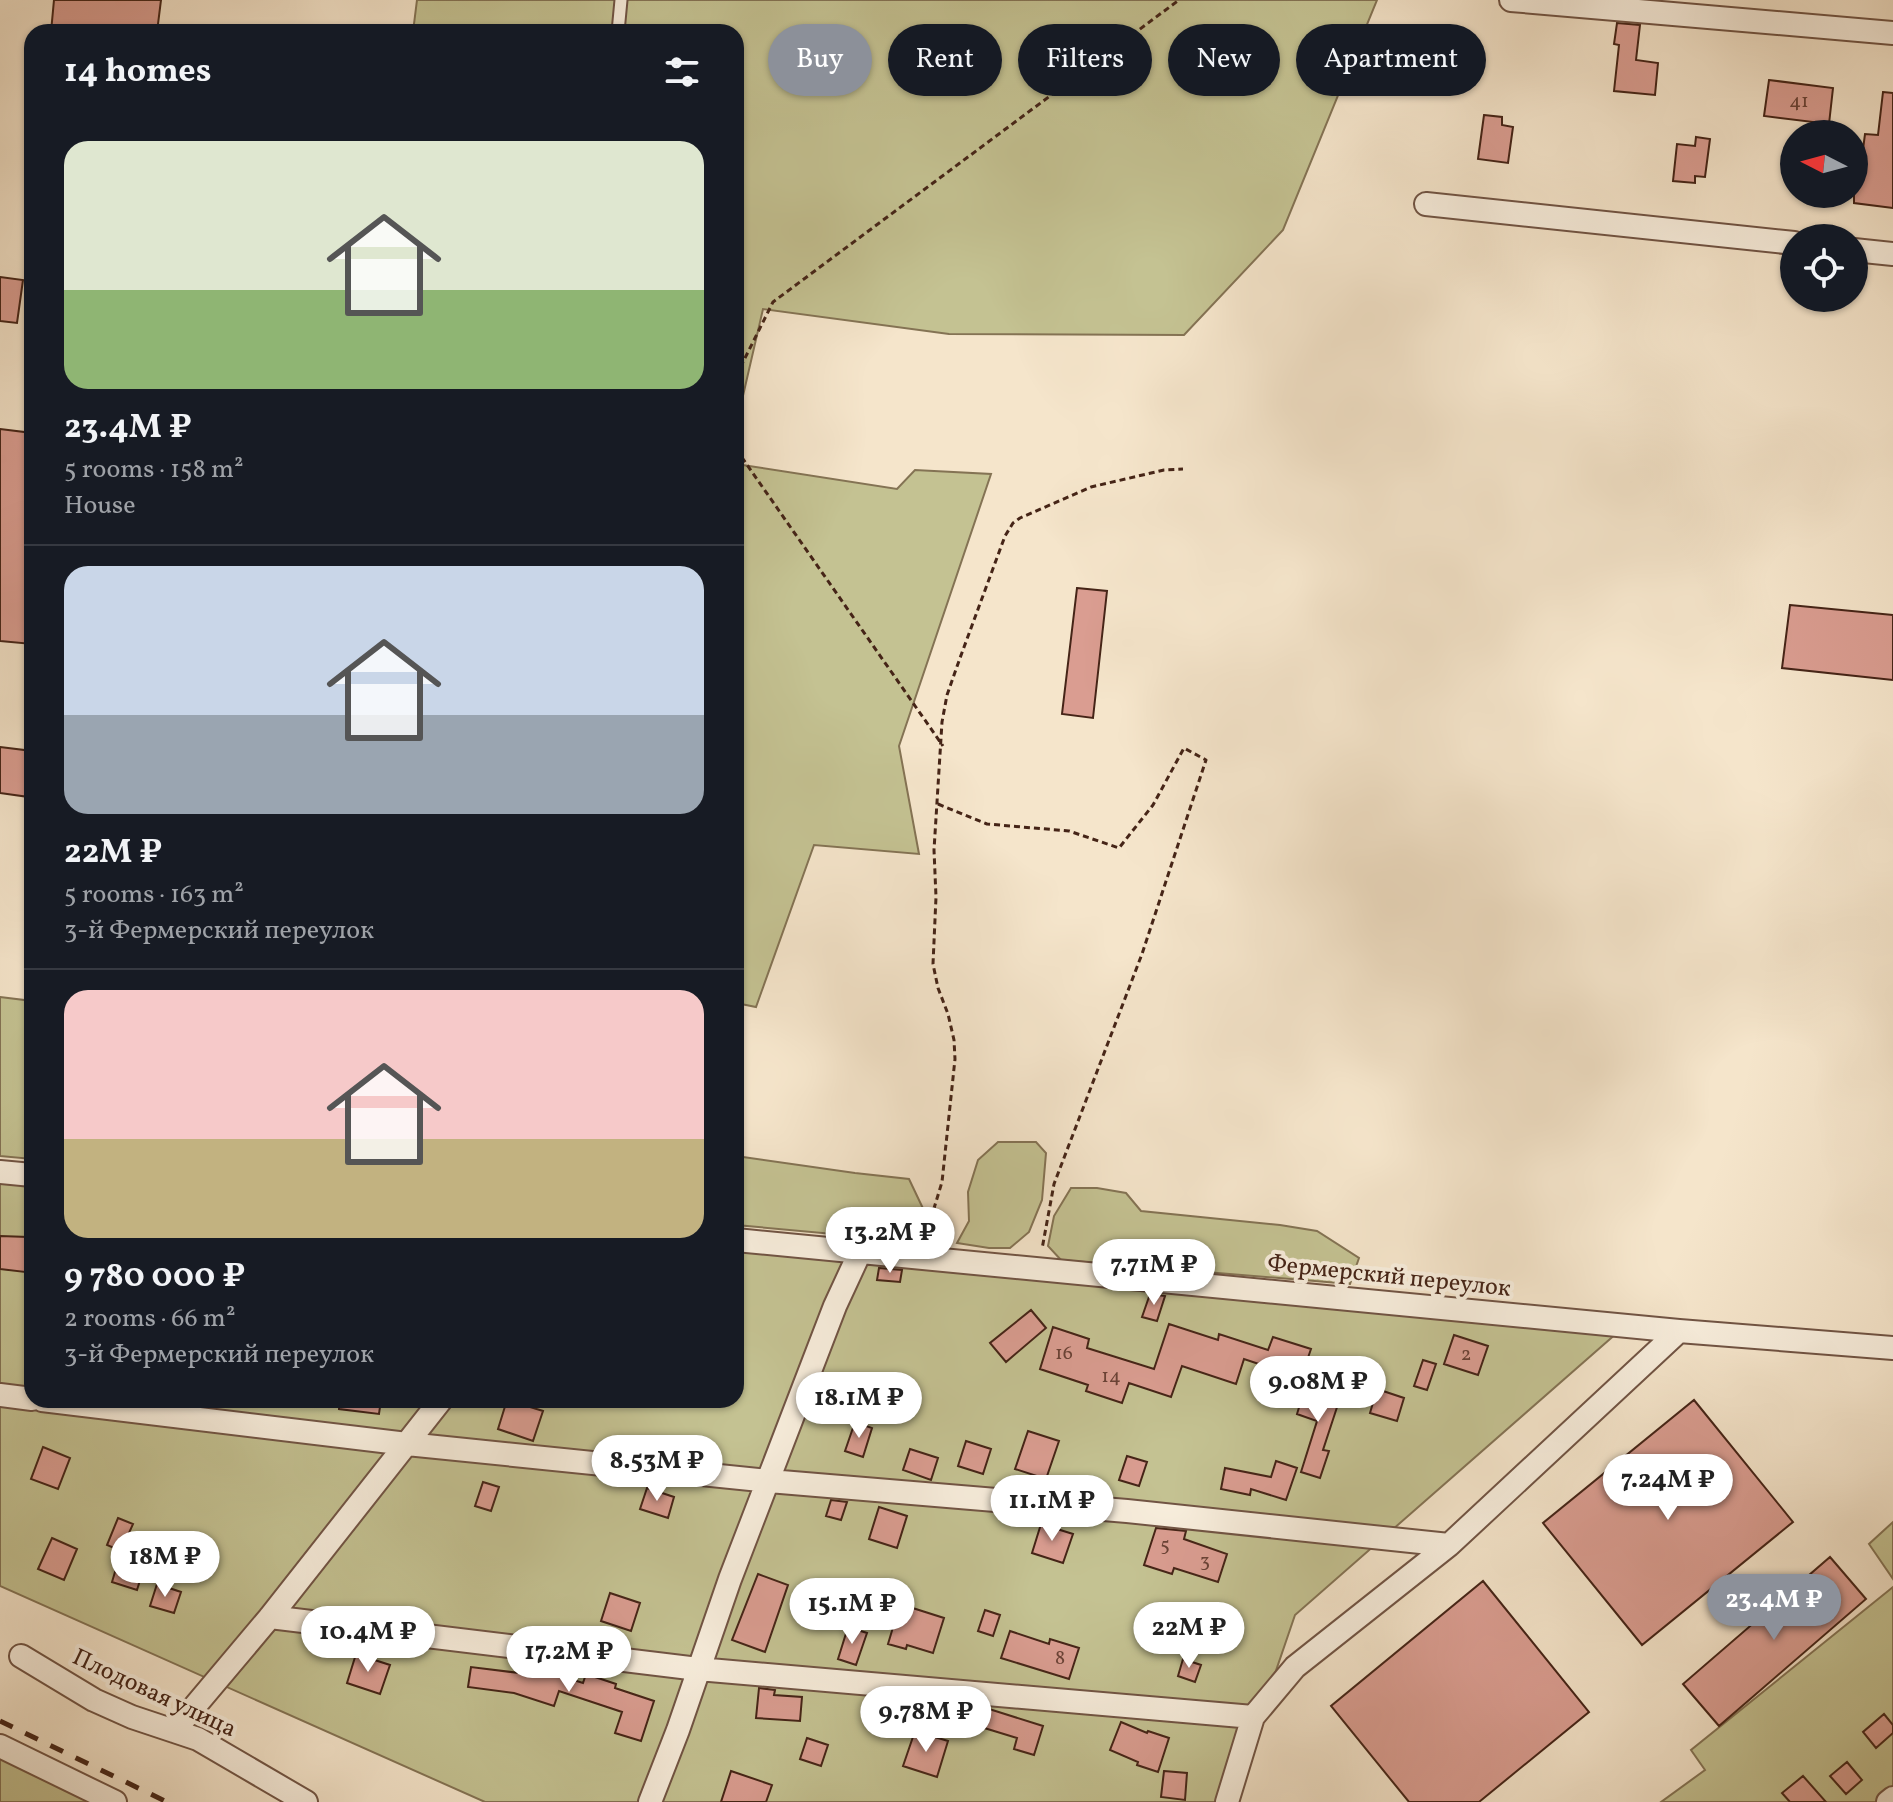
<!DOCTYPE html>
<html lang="en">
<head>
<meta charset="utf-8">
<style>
	:root { --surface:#171b24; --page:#20242c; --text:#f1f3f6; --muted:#9ea1a6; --line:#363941; --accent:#8c9099 }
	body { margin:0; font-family:Vollkorn,serif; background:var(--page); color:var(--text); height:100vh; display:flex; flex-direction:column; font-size:30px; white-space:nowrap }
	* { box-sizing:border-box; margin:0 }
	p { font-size:26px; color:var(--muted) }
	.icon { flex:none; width:44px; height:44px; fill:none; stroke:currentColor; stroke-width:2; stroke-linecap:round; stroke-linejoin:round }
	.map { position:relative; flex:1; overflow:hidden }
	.side { position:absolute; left:24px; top:24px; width:720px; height:1384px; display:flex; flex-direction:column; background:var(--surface); border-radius:24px; box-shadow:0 2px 6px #0004 }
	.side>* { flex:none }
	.hud { position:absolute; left:768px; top:24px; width:760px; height:72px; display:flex; gap:16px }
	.needle { width:52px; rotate:276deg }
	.controls { position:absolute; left:1780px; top:120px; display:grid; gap:16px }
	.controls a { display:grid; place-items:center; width:88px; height:88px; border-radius:50%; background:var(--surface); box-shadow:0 2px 6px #0004; font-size:40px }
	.price { position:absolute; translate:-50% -68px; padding:0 18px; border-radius:28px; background:#fff; color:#222; font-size:26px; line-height:52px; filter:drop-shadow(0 2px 4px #0008) }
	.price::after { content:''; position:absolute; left:50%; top:48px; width:24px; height:18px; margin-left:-12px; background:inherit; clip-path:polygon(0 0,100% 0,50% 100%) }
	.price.on { background:var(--accent); color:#fff }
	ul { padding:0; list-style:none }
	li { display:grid; align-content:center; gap:16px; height:424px; padding:0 40px }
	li+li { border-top:2px solid var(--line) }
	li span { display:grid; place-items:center; height:248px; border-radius:24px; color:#555 }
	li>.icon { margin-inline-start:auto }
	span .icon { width:144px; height:144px; fill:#fffc; stroke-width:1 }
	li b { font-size:34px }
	h2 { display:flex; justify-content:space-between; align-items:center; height:96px; padding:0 40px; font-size:34px }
	.tag { padding:0 28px; border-radius:36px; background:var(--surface); box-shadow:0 2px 6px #0004; font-size:28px; line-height:72px }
	.tag.on { background:var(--accent); color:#fff }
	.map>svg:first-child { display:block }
</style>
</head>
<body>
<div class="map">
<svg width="1893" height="1802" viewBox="0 0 1893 1802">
	<rect width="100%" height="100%" fill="#f5e5cb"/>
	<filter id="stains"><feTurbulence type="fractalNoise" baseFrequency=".0025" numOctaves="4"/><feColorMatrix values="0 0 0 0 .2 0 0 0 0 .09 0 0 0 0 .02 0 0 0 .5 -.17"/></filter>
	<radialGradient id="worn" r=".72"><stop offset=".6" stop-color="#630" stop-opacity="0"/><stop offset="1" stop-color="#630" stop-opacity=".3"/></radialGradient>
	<!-- green -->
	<path fill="#c4c292" stroke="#847354" stroke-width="2" d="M417 0H1377L1283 230 1184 335 949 334 763 309 736 426V32H413Z
		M736 464 897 489 915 470 991 474 899 746 919 854 814 845 756 1007 736 1003Z
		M0 997 32 1001V1159L0 1156Z
		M998 1142H1036L1046 1153 1042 1200 1029 1232 1010 1248H989L957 1243 969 1221 968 1192 978 1160Z
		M736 1156 855 1173 909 1179 928 1219 899 1240 736 1225Z
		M0 1173 32 1176V1400H736V1241L1626 1325 1295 1615 1231 1802H485L0 1586Z
		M1071 1188H1097L1126 1193 1141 1211 1280 1225 1317 1231 1359 1258 1350 1284 1061 1260 1048 1246 1054 1216Z
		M1893 1522V1579L1869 1544Z
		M1893 1587V1802H1661L1705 1770 1691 1750Z
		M0 1742 127 1802H0Z"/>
	<!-- building -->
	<path fill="#da9d91" stroke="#452417" stroke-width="2" d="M54 0H161L157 32H51Z
		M1617 23 1640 25 1636 60 1658 63 1655 95 1614 91 1619 45 1614 44Z
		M1769 80 1833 88 1829 124 1764 116Z
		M1883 92 1893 93V208L1854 203V171L1860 172 1865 134 1878 135Z
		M1484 115 1502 117V125L1513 127 1508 163 1478 159Z
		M1696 137 1710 139 1705 177 1695 176V183L1673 181 1677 144 1695 146Z
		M0 277 23 280 17 323 0 321Z
		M0 429 32 433V644L0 641Z
		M1077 588 1107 591 1093 718 1062 714Z
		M1790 605 1893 615V680L1782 668Z
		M0 747 32 751V775L29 797 0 793Z
		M0 1236 28 1237 25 1272 0 1269Z
		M879 1268 902 1270 900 1282 877 1280Z
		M1150 1294 1165 1296 1157 1321 1142 1317Z
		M1031 1310 1046 1328 1006 1362 990 1343Z
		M1169 1324 1218 1340 1219 1334 1268 1350 1273 1337 1311 1349 1301 1378 1244 1359 1236 1384 1182 1366 1171 1397 1129 1383 1122 1403 1086 1391 1088 1385 1040 1369 1053 1327 1089 1339 1087 1348 1154 1369Z
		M1454 1335 1488 1346 1478 1375 1444 1364Z
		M1423 1360 1436 1364 1427 1390 1414 1386Z
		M1307 1381 1342 1392 1323 1450 1329 1451 1320 1478 1301 1472 1317 1421 1297 1414Z
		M1377 1389 1404 1398 1397 1421 1370 1413Z
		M339 1400H381L379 1414 339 1409Z
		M507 1400 543 1411 533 1441 498 1429Z
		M1694 1400 1793 1522 1642 1645 1543 1523Z
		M855 1422 872 1428 863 1457 845 1451Z
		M1028 1431 1059 1441 1046 1479 1015 1469Z
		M966 1441 991 1449 983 1474 958 1466Z
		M43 1447 70 1458 58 1489 31 1479Z
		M910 1449 938 1458 931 1480 903 1470Z
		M1127 1456 1147 1462 1139 1486 1119 1480Z
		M1276 1461 1297 1468 1286 1500 1251 1489 1250 1495 1221 1489 1225 1468 1271 1477Z
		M483 1482 499 1487 491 1511 475 1506Z
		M647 1488 674 1497 668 1518 640 1509Z
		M831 1500 847 1502 841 1520 826 1516Z
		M879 1507 907 1516 897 1548 869 1539Z
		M118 1518 133 1524 121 1551 107 1545Z
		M1041 1524 1073 1534 1063 1563 1032 1553Z
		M1156 1528 1186 1531 1184 1539 1227 1554 1218 1582 1174 1568 1172 1574 1144 1565Z
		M52 1538 77 1549 64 1580 38 1569Z
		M120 1555 145 1564 137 1590 112 1582Z
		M1830 1557 1866 1599 1719 1726 1683 1684Z
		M758 1574 788 1585 765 1652 732 1640Z
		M1483 1581 1589 1712 1479 1802H1409L1331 1706Z
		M157 1584 181 1592 174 1613 150 1606Z
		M610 1593 640 1603 631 1631 601 1621Z
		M900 1604 944 1618 933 1653 907 1645 906 1649 888 1644Z
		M985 1610 1000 1615 993 1636 978 1631Z
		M848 1627 867 1633 856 1665 838 1659Z
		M1010 1631 1049 1644 1050 1639 1079 1648 1069 1679 1001 1658Z
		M356 1654 390 1665 380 1694 347 1683Z
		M1183 1659 1201 1665 1195 1682 1178 1676Z
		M529 1666 583 1683 586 1674 616 1684 615 1688 654 1701 641 1741 615 1733 622 1712 559 1691 554 1706 514 1693 468 1687 471 1667 527 1674Z
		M759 1688 775 1690 774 1695 802 1697 800 1721 756 1718Z
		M974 1707 986 1708 1043 1726 1034 1755 1014 1749 1017 1738 968 1723Z
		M1884 1714 1893 1725V1733L1876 1748 1863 1732Z
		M1121 1722 1147 1733 1148 1731 1169 1738 1158 1772 1137 1765 1138 1762 1110 1750Z
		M915 1731 948 1741 937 1777 903 1766Z
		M807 1738 828 1745 821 1766 800 1759Z
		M1847 1762 1862 1780 1846 1794 1830 1776Z
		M731 1771 772 1785 766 1802H721Z
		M1164 1771 1187 1773 1185 1800 1161 1797Z
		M1803 1776 1826 1802H1790L1782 1793Z"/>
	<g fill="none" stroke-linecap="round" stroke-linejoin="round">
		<defs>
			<path id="service" d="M618 32 621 0"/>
			<path id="minor" d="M1511 0 1893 33
				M1426 204 1794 243
				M1854 250 1893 254
				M0 1172 32 1175
				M736 1240 1679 1331 1893 1348
				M0 1395 32 1399
				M42 1400 407 1444 769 1481 1127 1511 1449 1545
				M270 1617 698 1669 1253 1717
				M21 1656 94 1700 132 1717 198 1739 306 1802
				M174 1731 270 1617 441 1400
				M0 1746 115 1802
				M650 1802 678 1730 730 1579 835 1306 860 1252
				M1227 1802 1253 1717 1295 1667 1449 1545 1679 1331
				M1888 1802 1893 1798"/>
		</defs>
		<!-- service casing -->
		<use href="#service" stroke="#715444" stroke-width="15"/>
		<!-- minor casing -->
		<use href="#minor" stroke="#715444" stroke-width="26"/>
		<!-- path -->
		<path stroke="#452417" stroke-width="3" stroke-dasharray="6 4" stroke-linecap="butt" d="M736 376 773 302 1179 0
			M736 449 943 746
			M938 804 987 824 1069 831 1119 848 1153 805 1184 748 1206 760 1142 954 1054 1184 1042 1249
			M925 1238 942 1182 955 1059 954 1040 948 1014 938 988 933 964 936 897 934 850 942 722 947 695 960 658 1005 536 1013 523 1020 518 1091 487 1164 470 1183 469"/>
		<!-- service -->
		<use href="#service" stroke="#f8eedd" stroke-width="11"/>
		<!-- minor -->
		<use href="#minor" stroke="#f8eedd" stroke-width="22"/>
		<!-- rail -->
		<path stroke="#452417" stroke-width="5" stroke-dasharray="14 14" stroke-linecap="butt" d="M0 1721 167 1802"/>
	</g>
	<g text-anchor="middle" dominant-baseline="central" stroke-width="8" stroke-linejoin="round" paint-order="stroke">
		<!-- number labels -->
		<g font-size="20" fill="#6a4236">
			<text x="1799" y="102">41</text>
			<text x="1064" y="1354">16</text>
			<text x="1466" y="1355">2</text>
			<text x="1111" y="1377">14</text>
			<text x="1165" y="1546">5</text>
			<text x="1205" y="1562">3</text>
			<text x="1060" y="1659">8</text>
		</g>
		<!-- street labels -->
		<g font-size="24" fill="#452417" stroke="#f8eedd">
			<text transform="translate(1389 1277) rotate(6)">Фермерский переулок</text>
			<text transform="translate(154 1694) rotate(25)">Плодовая улица</text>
		</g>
	</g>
	<rect width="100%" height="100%" filter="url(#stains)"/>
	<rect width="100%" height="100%" fill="url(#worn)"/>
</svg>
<div class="controls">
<a><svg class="needle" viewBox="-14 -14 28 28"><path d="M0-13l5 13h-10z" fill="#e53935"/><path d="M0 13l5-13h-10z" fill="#9ea1a6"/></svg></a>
<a><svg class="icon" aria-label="locate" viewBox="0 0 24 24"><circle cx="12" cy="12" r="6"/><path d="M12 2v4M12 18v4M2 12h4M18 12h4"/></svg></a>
</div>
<b class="price" style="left:890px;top:1275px">13.2M ₽</b>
<b class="price" style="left:1154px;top:1307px">7.71M ₽</b>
<b class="price" style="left:1318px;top:1424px">9.08M ₽</b>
<b class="price" style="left:859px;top:1440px">18.1M ₽</b>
<b class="price" style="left:657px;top:1503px">8.53M ₽</b>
<b class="price" style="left:1668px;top:1522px">7.24M ₽</b>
<b class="price" style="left:1052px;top:1543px">11.1M ₽</b>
<b class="price" style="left:165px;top:1599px">18M ₽</b>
<b class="price on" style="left:1774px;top:1642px">23.4M ₽</b>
<b class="price" style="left:852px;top:1646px">15.1M ₽</b>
<b class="price" style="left:1189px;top:1670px">22M ₽</b>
<b class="price" style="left:368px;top:1674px">10.4M ₽</b>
<b class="price" style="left:569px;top:1694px">17.2M ₽</b>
<b class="price" style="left:926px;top:1754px">9.78M ₽</b>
<div class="hud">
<a class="tag on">Buy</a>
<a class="tag">Rent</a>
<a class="tag">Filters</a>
<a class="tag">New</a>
<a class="tag">Apartment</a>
</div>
<section class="side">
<h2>14 homes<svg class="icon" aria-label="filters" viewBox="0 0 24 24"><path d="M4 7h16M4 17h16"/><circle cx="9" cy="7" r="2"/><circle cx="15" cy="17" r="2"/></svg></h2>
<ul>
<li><span style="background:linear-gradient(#dfe7d0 60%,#8fb573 0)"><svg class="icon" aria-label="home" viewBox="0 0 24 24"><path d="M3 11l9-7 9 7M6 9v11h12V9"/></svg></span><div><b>23.4M ₽</b><p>5 rooms · 158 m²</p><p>House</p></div></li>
<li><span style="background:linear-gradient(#c9d6e8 60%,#9aa5b1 0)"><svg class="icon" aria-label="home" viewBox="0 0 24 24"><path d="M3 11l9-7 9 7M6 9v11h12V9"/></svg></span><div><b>22M ₽</b><p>5 rooms · 163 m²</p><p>3-й Фермерский переулок</p></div></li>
<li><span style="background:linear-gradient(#f6c9c9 60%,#c2b280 0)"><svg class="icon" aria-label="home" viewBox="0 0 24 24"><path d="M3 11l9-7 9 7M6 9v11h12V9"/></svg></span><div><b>9 780 000 ₽</b><p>2 rooms · 66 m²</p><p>3-й Фермерский переулок</p></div></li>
</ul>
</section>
</div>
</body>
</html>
